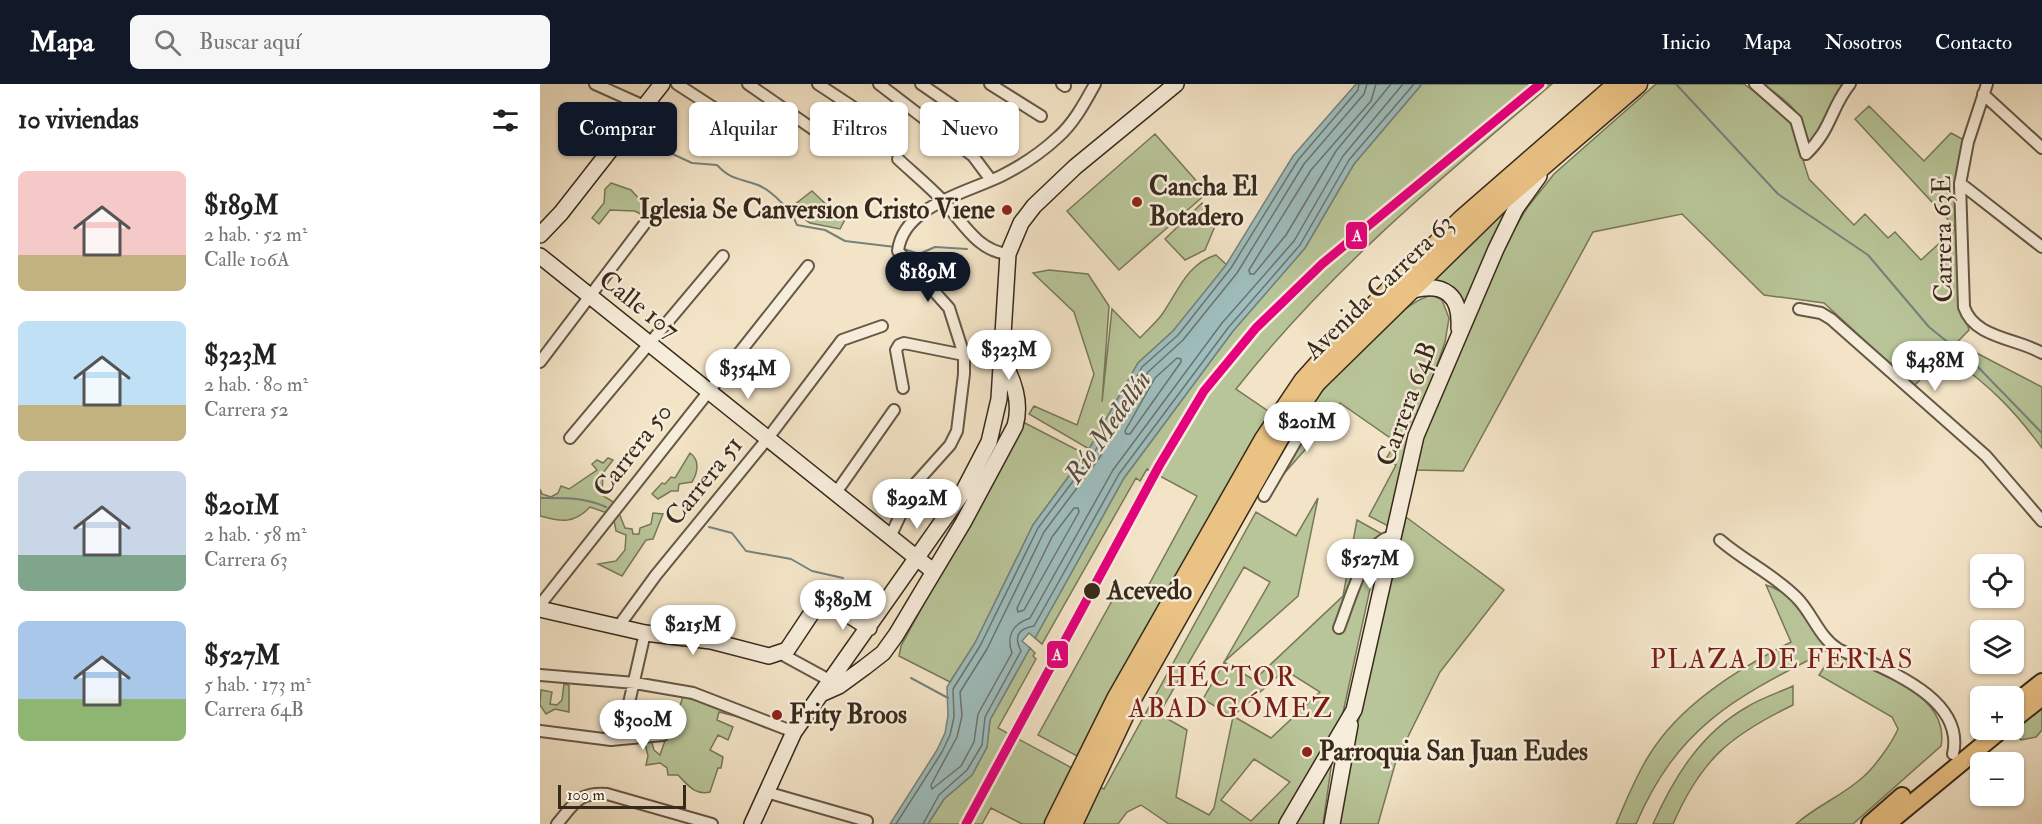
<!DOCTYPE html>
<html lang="es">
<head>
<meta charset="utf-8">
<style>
	:root { --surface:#fff; --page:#f6f6f6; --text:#222; --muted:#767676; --accent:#111827 }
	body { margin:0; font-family:"IM FELL Double Pica",serif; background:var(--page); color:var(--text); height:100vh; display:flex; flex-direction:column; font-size:22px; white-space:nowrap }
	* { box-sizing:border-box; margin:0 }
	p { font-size:20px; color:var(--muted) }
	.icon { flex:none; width:33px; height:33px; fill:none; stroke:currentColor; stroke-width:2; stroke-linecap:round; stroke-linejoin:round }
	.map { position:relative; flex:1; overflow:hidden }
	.drawer { display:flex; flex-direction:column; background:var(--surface); width:540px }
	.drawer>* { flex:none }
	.top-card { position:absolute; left:18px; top:18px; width:570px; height:54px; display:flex; gap:12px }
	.controls { position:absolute; left:1430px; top:470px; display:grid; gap:12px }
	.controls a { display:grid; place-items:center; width:54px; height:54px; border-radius:9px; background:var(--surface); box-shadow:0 2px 4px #0004; font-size:30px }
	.scale { position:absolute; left:18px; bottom:15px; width:128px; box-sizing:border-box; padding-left:6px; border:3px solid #372a1b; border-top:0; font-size:16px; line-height:21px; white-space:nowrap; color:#372a1b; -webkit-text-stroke:4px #f7eddb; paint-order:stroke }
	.price { position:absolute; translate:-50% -51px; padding:0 14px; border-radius:21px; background:#fff; color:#222; font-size:20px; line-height:39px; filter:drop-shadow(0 2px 3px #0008) }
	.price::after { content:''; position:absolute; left:50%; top:36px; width:18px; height:14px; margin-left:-9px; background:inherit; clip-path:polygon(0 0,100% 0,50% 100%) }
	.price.selected { background:var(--accent); color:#fff }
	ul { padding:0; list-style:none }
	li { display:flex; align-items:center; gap:18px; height:150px; padding:0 18px }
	li span { display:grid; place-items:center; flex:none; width:168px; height:120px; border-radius:9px; color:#555 }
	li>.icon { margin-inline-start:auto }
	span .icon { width:72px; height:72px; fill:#fffc; stroke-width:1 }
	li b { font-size:26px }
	h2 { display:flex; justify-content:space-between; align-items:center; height:72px; padding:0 18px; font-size:26px }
	.tag { padding:0 21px; border-radius:9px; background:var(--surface); box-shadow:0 2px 4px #0004; font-size:21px; line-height:54px }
	.tag.selected { background:var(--accent); color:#fff }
	header { display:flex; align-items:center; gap:36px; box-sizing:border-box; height:84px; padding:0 30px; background:var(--accent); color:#fff }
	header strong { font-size:28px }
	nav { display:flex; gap:33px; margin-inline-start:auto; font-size:21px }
	.search { width:420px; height:54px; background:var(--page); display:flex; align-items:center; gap:15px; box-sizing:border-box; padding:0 21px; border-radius:9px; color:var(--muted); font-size:22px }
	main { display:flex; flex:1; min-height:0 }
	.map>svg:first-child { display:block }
</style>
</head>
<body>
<header>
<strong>Mapa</strong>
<div class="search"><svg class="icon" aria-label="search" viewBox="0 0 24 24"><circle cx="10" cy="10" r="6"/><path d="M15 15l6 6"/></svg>Buscar aquí</div>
<nav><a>Inicio</a><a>Mapa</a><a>Nosotros</a><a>Contacto</a></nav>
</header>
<main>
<section class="drawer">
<h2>10 viviendas<svg class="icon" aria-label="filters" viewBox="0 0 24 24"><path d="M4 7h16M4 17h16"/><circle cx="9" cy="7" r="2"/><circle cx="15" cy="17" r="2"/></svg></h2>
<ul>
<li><span style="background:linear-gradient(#f6c9c9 70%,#c2b280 0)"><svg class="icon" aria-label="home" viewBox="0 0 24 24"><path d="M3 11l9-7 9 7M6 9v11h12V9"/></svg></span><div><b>$189M</b><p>2 hab. · 52 m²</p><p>Calle 106A</p></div></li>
<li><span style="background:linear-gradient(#bfe0f5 70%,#c2b280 0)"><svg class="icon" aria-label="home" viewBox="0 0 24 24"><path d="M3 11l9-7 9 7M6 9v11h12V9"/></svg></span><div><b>$323M</b><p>2 hab. · 80 m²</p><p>Carrera 52</p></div></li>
<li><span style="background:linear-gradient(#c9d6e8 70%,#7fa58c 0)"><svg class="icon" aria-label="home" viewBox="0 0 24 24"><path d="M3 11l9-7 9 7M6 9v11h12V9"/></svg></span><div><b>$201M</b><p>2 hab. · 58 m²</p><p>Carrera 63</p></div></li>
<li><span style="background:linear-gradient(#a9c7e8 65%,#8fb573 0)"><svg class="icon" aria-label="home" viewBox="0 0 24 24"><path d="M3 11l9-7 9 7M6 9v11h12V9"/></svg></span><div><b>$527M</b><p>5 hab. · 173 m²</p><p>Carrera 64B</p></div></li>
</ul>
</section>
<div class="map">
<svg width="1502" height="740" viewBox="0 0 1502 740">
	<rect width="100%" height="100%" fill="#f3e4c7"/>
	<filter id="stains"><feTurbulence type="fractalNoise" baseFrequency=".00333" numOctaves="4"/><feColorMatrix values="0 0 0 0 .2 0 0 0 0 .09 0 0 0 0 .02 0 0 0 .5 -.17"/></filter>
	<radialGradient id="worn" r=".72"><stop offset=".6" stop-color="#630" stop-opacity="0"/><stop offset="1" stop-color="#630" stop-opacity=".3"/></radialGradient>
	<!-- green -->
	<path fill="#b8c598" stroke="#78785a" stroke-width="1.5" fill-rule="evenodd" d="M882 0H1012C900 95 787 189 696 305L731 329 578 593 537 672 498 651 578 506 600 517 657 412 607 385 600 397 596 394 502 560 495 554 584 394 693 247 765 164 814 80Z
		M1116 0H1204L1250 34 1269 95 1314 141 1325 130 1348 154 1355 148 1381 176 1416 144 1315 35 1329 22 1384 77 1411 49 1424 56 1419 210 1429 246 1374 302 1284 219 1224 211 1142 130 1053 148 923 387 874 386 879 360 969 154 987 124 1014 90Z
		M1223 0H1301L1303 1 1289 32 1269 62C1261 27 1252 20 1223 0Z
		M615 50 667 109 579 186 527 127Z
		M71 99 91 106 113 130 108 134 95 127 70 126 59 140 52 134 64 119 65 105Z
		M272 107 291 125 309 128 300 145 270 139 249 125Z
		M977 113 948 165 923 225 919 209 893 196Z
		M662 119 678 135 665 166 645 176 625 155Z
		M676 171 687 181 633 247 598 279 549 365 489 330 494 322 537 341 554 290 534 228 493 189 509 186 548 190 569 222 562 318 572 225 600 254C607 246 617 238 623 229 638 207 648 179 676 171Z
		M893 211 902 216 909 234 905 258 887 310 850 443 829 432 856 381 846 375 856 358 800 319 778 351 741 393 769 344 767 325C790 297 860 216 893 211Z
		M1425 263 1502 303V364C1474 326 1450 302 1412 275Z
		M483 338 545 370 493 441 435 559 410 598 359 572 361 562Z
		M150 369C160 376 158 388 152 398L139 400 138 407H131L118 415 112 410 122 399 125 400 131 393 135 394Z
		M68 374 73 376 63 389 62 411 75 419 85 444 92 445 93 450H99L100 444 111 440 113 429 123 430 113 455 106 456 82 492 58 480 76 477 85 466 86 451 76 447 73 431 50 423C34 440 21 438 0 432V405L2 410 11 413 18 409 21 402 29 405 57 386 52 380 57 376 63 379Z
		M778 414 758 512 684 578 714 596 803 512 817 436 842 450 799 647 738 740H629L601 721 587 728 578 740H543L560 703 564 705 716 428 756 452ZM704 483 730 498 663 615 693 633 674 724 669 731 636 713 647 646 619 630ZM745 586 780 608 731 654 693 632ZM714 675 750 698 711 737 681 716Z
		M866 433 964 506 900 588 856 677 838 740H799L817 643Z
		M1226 501C1257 510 1271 541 1288 566 1197 613 1139 640 1096 740H1076C1086 717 1095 694 1108 673 1139 621 1198 585 1251 558Z
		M490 564 495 569 493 572 496 575 458 644 532 684 504 740H482L451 724 442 740H388L404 715 432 691 447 663 450 636Z
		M1307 575C1344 590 1410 613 1401 662L1313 740H1256C1276 722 1302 712 1322 694 1334 684 1352 659 1358 645L1352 633 1279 591 1285 582Z
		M24 600 29 601V628L15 625 6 630 0 621 1 606 12 608 10 620 17 621 22 616Z
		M1253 602V621C1191 651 1161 675 1133 740H1113C1134 693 1161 649 1207 623 1221 614 1238 609 1253 602Z
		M143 612 218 638 179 628 177 636 193 643 188 656 178 651 170 666 183 673 181 684H178L170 708C155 712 147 700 138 691H128L127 684 120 679 106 681 108 672 104 655 111 656 114 666 120 671 128 648 127 633 117 629 125 621 134 624 140 622Z
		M1502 620V646L1496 653 1481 656 1473 643Z
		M793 670 783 740H754Z"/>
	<!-- water -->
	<path fill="#9ebdbd" stroke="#75827c" stroke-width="1.5" d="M816 0H882L814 80 765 164 693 247 584 394 495 554 489 549 482 557 490 564 450 636 447 663 432 691 404 715 388 740H350L397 666 405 649 408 632 407 603 435 559 493 441 549 365 598 279 633 247 686 181 753 72Z"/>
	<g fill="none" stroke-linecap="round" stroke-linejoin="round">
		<!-- shore -->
		<path stroke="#6a746c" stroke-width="1.5" d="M827 0 824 10 764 80 697 189 643 256 608 288 560 373 504 448 447 565 420 608 422 632 417 653 391 701 392 705 421 682 434 658 438 630 472 569C466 552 473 540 490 534L573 386 682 239 754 157 803 72 863 0
			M836 0 831 17 771 86 709 186 710 190H714L746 151 796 67 851 0
			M637 274 641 275V278L590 350H586L585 347 615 294Z
			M534 424H538L539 428 484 526 478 528 477 524 512 453Z
			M356 740 402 668 410 651 414 633 413 605 440 562 498 444 554 369 602 283 638 251 691 184 758 76 818 6 819 0
			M383 740 399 711 427 686 442 661 445 633 481 567C474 553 477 545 494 542L579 390 688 244 760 161 809 76 874 0"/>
		<!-- stream -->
		<path stroke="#75827c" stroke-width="2" d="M1136 0 1238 110 1328 171 1389 243 1436 281 1502 349
			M126 67 152 79 177 81C191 96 199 94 218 101 232 107 252 127 257 141L285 146 305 157 355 163
			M364 165 379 170 395 163 427 165
			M0 414C24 414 44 413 66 423
			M169 443 192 449 206 467 251 475 272 487 303 494
			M371 594 408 614"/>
		<defs>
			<path id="street" d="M55 0 104 22
				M137 0 208 46
				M208 0 296 61
				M278 0 322 29
				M339 0 433 72 451 96
				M381 0 458 53
				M450 0 501 32
				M522 0 525 2
				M1215 0 1256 36 1266 70
				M1447 0 1428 58 1420 100 1424 223C1434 254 1476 254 1502 269
				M1443 10 1502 64
				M1266 70C1292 45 1290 25 1310 0
				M358 75C373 89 389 102 403 117 423 138 437 167 468 170
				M1420 99 1502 163
				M1259 225 1281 229 1291 235 1446 372 1502 437
				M0 278 106 138
				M363 304 356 266 359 261 364 259 424 271
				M30 354 183 172
				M295 410 354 326
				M724 412 763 345 764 337 757 326
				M351 451 375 400 410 361 417 347 424 290V271L409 224 358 167C363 122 426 109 461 92 481 82 502 68 518 53 534 39 545 18 555 0
				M1180 456C1204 477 1235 491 1257 514 1272 529 1279 553 1298 565 1303 568 1309 569 1315 571 1354 589 1425 617 1413 670
				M0 521 268 182
				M78 543 116 491 228 354 302 256 342 242
				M799 544C808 522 827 452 852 453
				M245 572 289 596
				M0 591 95 599 153 609 254 648
				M0 647 71 656 123 651
				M81 654 105 549
				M226 708 327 737
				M17 740C34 720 38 708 67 710L172 740"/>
			<path id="secondary" d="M0 151 21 129 122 0
				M0 172 393 487
				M873 206C905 198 921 212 919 244
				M0 525 105 549 171 557 229 572 247 566 273 527 281 522 296 523 329 544
				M281 610 299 602 325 583 343 569 356 551 423 439 475 342C482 318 473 295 462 275
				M212 740 254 648 423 408 449 358 459 315 468 170 481 139 494 122 535 83 636 0
				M747 740 814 626 876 352 956 165 976 124 999 92
				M792 740 810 641"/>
			<path id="primary" d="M1473 621 1502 598
				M1473 636 1502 613
				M1330 740 1362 712
				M1347 740 1462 645"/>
			<path id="highway" d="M514 740 576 615 724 355 763 297 805 250 922 135 1077 0
				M533 740 594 611 740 353 776 299 961 118 1098 0"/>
		</defs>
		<!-- street casing -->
		<use href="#street" stroke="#665846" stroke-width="14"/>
		<!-- secondary casing -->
		<use href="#secondary" stroke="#372a1b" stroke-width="18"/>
		<!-- primary casing -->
		<use href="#primary" stroke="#372a1b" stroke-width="20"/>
		<!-- highway casing -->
		<use href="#highway" stroke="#372a1b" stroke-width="21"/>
		<!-- street -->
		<use href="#street" stroke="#f7eddb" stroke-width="10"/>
		<!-- secondary -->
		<use href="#secondary" stroke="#f7eddb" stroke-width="15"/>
		<!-- primary -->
		<use href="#primary" stroke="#eac284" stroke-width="16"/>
		<!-- highway -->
		<use href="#highway" stroke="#eac284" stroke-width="18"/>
		<defs>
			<path id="metro-1" d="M426 740 619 382 664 307 716 244 782 180 1000 0"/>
		</defs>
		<!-- metro-1 casing -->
		<use href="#metro-1" stroke="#f7eddb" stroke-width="14"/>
		<!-- metro-1 -->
		<use href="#metro-1" stroke="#e5007d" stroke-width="9"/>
	</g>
	<!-- markers -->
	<g fill="#8f2418" stroke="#f7eddb" stroke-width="2">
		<circle cx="597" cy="118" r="6"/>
		<circle cx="467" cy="126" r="6"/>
		<circle cx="237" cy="631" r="6"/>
		<circle cx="767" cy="668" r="6"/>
	</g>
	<circle fill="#372a1b" stroke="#f7eddb" stroke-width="2" cx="552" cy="507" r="9"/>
	<g text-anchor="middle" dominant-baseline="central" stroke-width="5" stroke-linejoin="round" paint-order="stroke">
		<!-- poi labels -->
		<g font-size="26" font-weight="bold" fill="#372a1b" stroke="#f7eddb" text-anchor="start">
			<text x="609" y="103">Cancha El<tspan x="609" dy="30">Botadero</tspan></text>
			<text x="455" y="126" text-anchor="end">Iglesia Se Canversion Cristo Viene</text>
			<text x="249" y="631">Frity Broos</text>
			<text x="779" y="668">Parroquia San Juan Eudes</text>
		</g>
		<!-- street labels -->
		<g font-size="26" fill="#372a1b" stroke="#f7eddb">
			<text transform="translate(1403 155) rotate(-91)">Carrera 63E</text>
			<text transform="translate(839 203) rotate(-44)">Avenida Carrera 63</text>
			<text transform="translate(99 221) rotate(38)">Calle 107</text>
			<text transform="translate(867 320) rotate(-70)">Carrera 64B</text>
			<text transform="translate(93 366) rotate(-52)">Carrera 50</text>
			<text transform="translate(164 397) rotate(-51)">Carrera 51</text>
		</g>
		<!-- stop labels -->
		<g font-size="26" font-weight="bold" fill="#372a1b" stroke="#f7eddb" text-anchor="start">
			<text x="567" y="507">Acevedo</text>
		</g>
		<!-- water labels -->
		<g font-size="27" font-style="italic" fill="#514f44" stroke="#f7eddb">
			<text transform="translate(568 343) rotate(-55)">Río Medellín</text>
		</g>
		<!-- neighbourhood labels -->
		<g font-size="27" letter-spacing="1.5" fill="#7a1f14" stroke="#f7eddb">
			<text x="1242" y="575">PLAZA DE FERIAS</text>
			<text x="691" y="593">HÉCTOR<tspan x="691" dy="31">ABAD GÓMEZ</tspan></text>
		</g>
	</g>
	<g stroke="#f7eddb" stroke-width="2">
		<rect x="805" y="137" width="23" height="29" rx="6" fill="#e5007d"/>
		<rect x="506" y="556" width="23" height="29" rx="6" fill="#e5007d"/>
	</g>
	<g font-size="16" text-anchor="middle" font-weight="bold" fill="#fff">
		<text x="817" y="157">A</text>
		<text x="517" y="576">A</text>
	</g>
	<rect width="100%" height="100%" filter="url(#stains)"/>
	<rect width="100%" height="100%" fill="url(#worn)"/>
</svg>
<div class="controls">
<a><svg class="icon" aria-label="locate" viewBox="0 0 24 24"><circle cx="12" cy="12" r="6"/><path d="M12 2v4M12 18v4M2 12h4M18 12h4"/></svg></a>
<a><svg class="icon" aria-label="layers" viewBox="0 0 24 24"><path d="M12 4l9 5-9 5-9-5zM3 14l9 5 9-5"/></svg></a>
<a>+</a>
<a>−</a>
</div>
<div class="scale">100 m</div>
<b class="price selected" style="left:388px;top:219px">$189M</b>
<b class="price" style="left:469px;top:297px">$323M</b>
<b class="price" style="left:1395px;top:308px">$438M</b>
<b class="price" style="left:208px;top:316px">$354M</b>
<b class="price" style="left:767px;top:369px">$201M</b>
<b class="price" style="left:377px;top:446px">$292M</b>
<b class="price" style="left:830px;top:506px">$527M</b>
<b class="price" style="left:303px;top:547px">$389M</b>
<b class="price" style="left:153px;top:572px">$215M</b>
<b class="price" style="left:103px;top:667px">$300M</b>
<div class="top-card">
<a class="tag selected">Comprar</a>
<a class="tag">Alquilar</a>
<a class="tag">Filtros</a>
<a class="tag">Nuevo</a>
</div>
</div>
</main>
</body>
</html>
